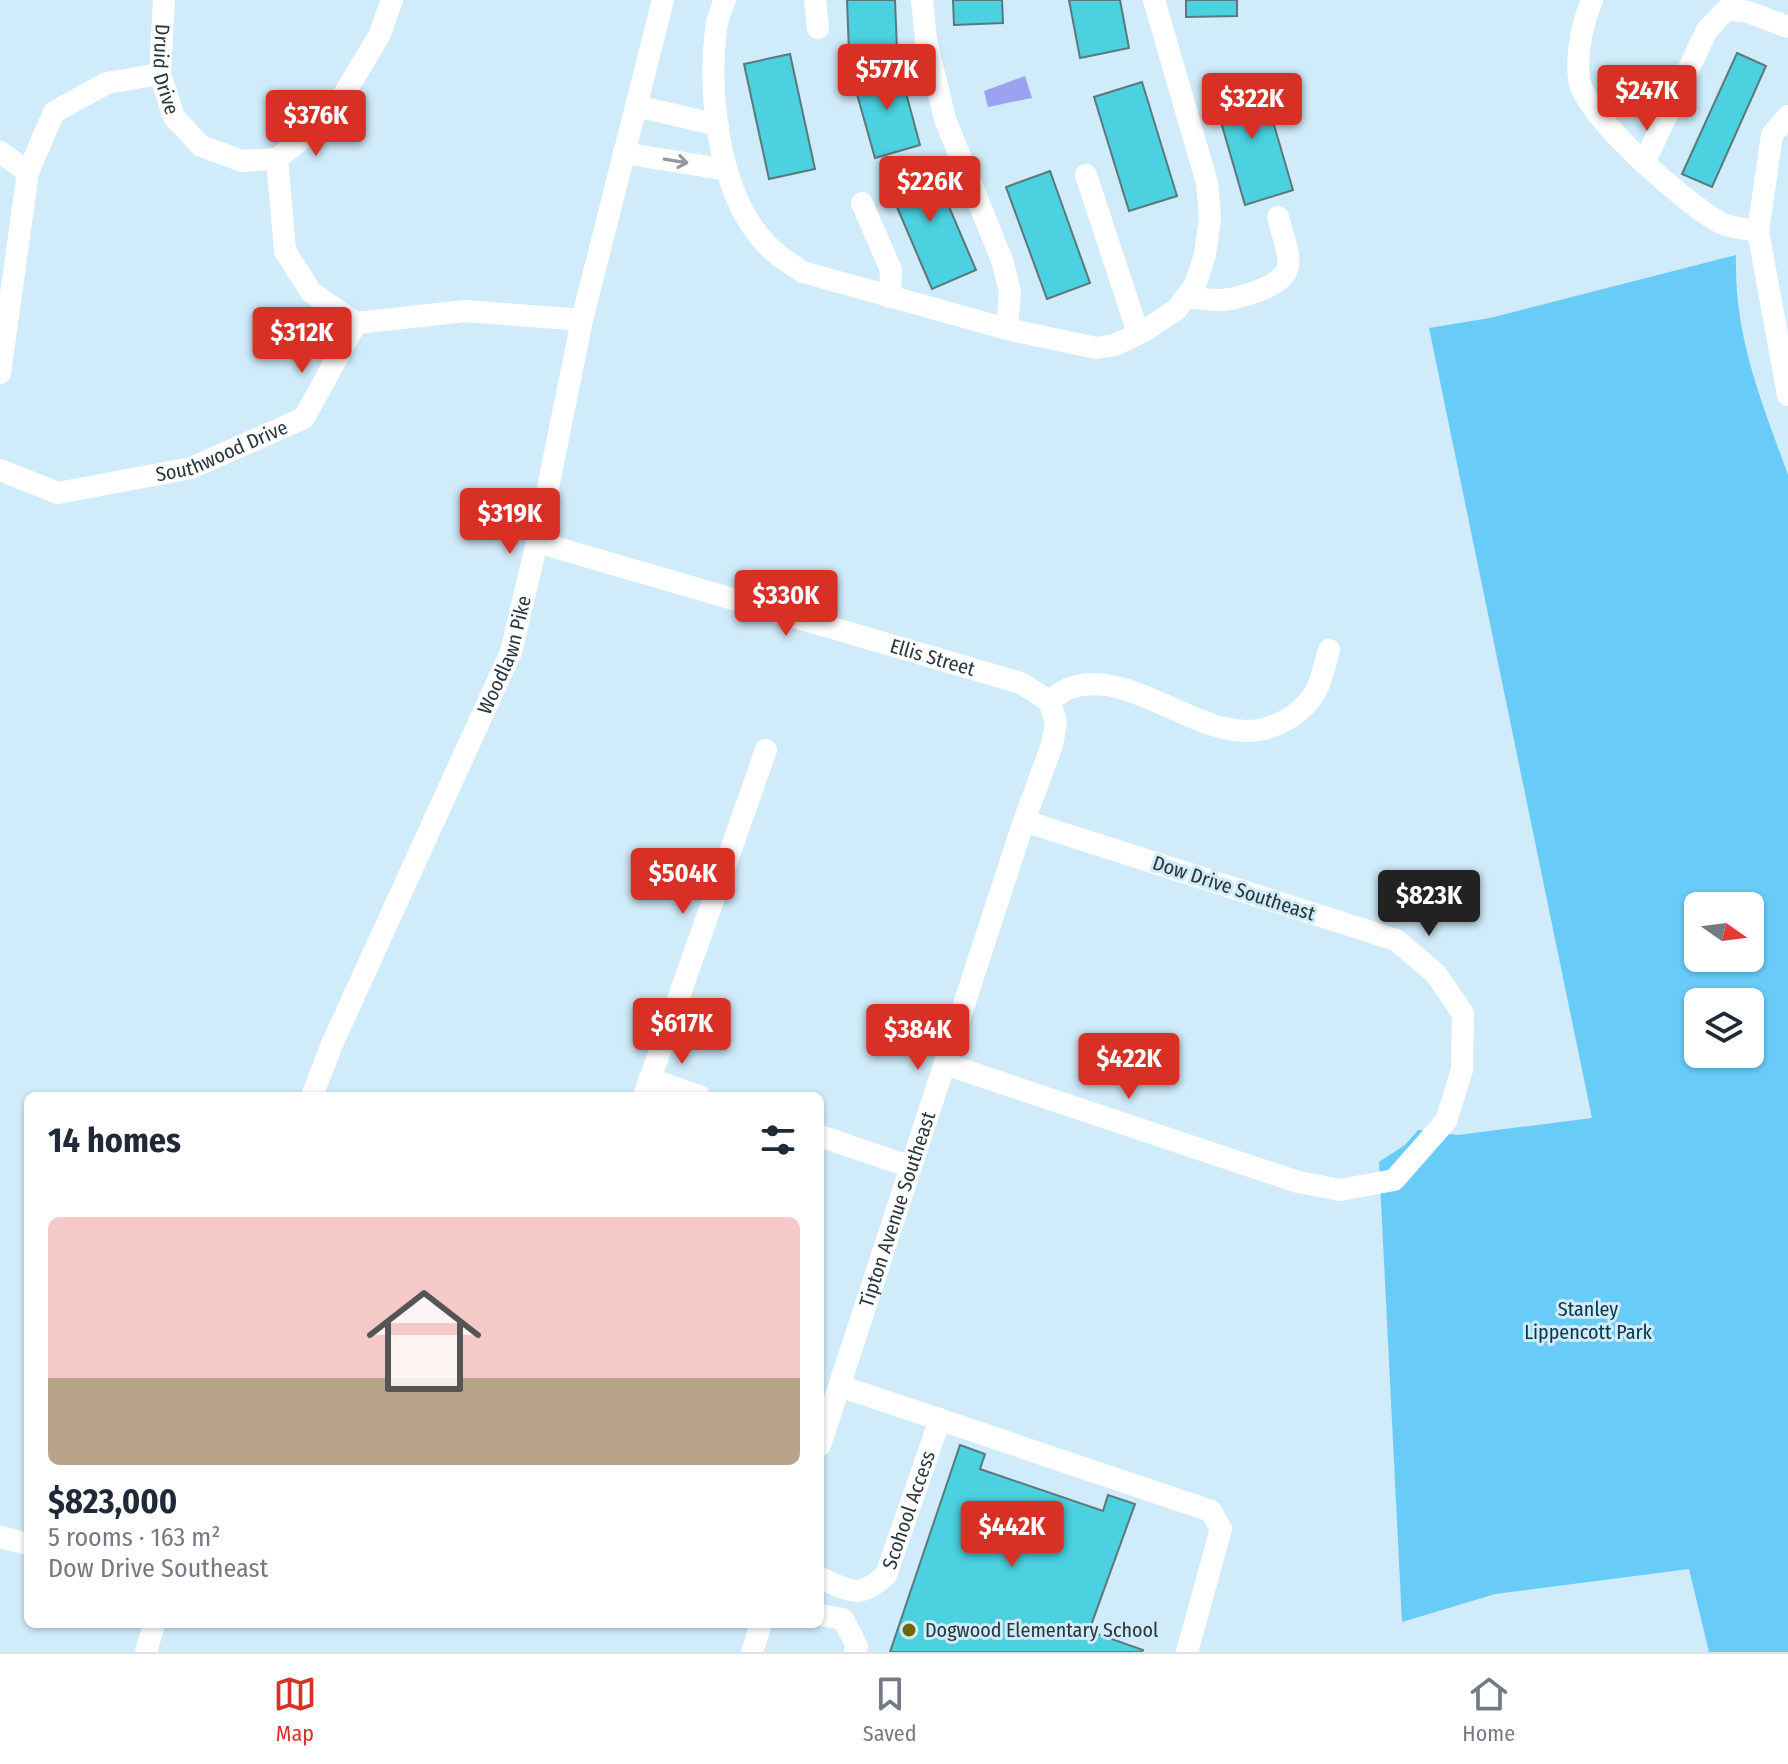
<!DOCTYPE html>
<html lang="en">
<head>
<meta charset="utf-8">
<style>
	:root { --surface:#fff; --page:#f6f6f7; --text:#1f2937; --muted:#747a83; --line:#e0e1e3; --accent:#d93025 }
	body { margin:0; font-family:"Fira Sans Condensed",sans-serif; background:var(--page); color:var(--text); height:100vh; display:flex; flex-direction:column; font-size:30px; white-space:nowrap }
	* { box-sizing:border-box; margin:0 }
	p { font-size:26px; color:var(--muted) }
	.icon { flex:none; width:44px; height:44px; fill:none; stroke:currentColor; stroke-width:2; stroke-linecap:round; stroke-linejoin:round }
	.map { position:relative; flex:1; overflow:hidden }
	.details { position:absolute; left:24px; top:1092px; width:800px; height:536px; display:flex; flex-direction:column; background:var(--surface); border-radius:12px; box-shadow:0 2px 6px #0004 }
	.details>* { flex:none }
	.needle { width:52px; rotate:104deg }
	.fabs { position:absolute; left:1684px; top:892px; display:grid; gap:16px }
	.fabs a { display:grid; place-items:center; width:80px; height:80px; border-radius:12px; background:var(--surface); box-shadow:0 2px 6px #0004; font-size:40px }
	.price { position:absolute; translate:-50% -68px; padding:0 18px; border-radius:8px; background:var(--accent); color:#fff; font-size:26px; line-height:52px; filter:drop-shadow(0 2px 4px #0008) }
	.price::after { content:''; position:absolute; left:50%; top:48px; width:24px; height:18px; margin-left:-12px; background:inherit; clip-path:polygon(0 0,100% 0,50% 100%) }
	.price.current { background:#222; color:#fff }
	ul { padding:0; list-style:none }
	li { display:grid; align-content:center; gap:16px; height:424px; padding:0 24px }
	li span { display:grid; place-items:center; height:248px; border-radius:12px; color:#555 }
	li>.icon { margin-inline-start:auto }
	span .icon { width:144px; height:144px; fill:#fffc; stroke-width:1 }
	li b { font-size:34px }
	h2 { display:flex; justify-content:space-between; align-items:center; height:96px; padding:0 24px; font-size:34px }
	.tab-bar { display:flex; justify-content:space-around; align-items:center; height:112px; border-top:2px solid var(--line); background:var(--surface); font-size:22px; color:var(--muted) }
	.tab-bar a { display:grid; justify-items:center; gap:4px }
	.tab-bar .current { color:var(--accent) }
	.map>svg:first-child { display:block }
</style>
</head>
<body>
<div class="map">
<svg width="1788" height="1652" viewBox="0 0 1788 1652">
	<rect width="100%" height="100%" fill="#d0ebf9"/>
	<!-- green -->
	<path fill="#69cbf8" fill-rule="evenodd" d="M1736 255C1734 338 1761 399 1788 475V1652H1709L1689 1569 1495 1594 1402 1622 1379 1162 1405 1145 1418 1130 1458 1135 1592 1118 1429 328 1490 318ZM1698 906H1750V958H1698ZM1698 1002H1750V1054H1698Z"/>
	<!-- water -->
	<path fill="#9ca2f2" d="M1025 76 1032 98 988 107 984 91Z"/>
	<!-- building -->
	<path fill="#4bd1e0" stroke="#5b787b" stroke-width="2" d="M847 0H895L897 49 849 52Z
		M953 0H1002L1003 23 954 25Z
		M1069 0H1120L1129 48 1080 58Z
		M1186 0H1237V16L1186 17Z
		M1737 53 1766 66 1712 187 1682 174Z
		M790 54 815 169 769 179 744 64Z
		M899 67 920 145 875 158 853 80Z
		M1260 77 1293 190 1245 205 1212 91Z
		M1142 82 1177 196 1129 211 1094 97Z
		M929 160 976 270 932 289 885 179Z
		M1050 171 1090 283 1047 299 1006 187Z
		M960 1445 985 1454 980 1469 1103 1511 1108 1495 1135 1504 1089 1631 1143 1650 1142 1652H890Z"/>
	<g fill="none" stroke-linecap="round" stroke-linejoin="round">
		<!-- minor -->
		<g stroke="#fff" stroke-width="22">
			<path id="s1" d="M164 0 160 74 174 117 201 146 242 161 277 159"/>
			<path d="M725 0C721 9 717 20 716 29 708 93 718 186 760 237 772 252 787 262 803 272L1007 329 1096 348 1115 345 1146 330 1177 309 1195 285 1205 255 1210 218 1207 183 1154 0"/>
			<path d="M815 0 818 28"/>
			<path d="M922 0 926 40 945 119 1003 263 1010 292 1007 329"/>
			<path d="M1592 0C1582 25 1576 52 1579 79 1585 117 1687 205 1721 223 1731 228 1746 229 1758 231"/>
			<path d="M636 106 718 125"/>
			<path d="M1788 116 1772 135 1758 231 1788 395"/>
			<path d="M0 152 28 172"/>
			<path d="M624 153 727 170"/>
			<path d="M1644 163 1707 30 1727 9 1748 12 1788 27"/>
			<path d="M1086 175 1138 333"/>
			<path d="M862 203 891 270 890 297"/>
			<path d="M1186 297C1196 298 1207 300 1218 300 1236 300 1285 287 1288 266 1290 252 1281 231 1278 217"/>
			<path d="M356 323 311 292 285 251 277 159 331 116 379 36 392 0"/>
			<path d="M0 373 28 172 54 112 107 83 160 74"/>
			<path id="s2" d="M0 470 58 493 191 468 304 418 356 323 465 311 582 320"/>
			<path id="s3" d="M537 542 1021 683 1049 701"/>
			<path d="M1049 701C1056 697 1063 690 1070 688 1140 665 1212 758 1280 723 1294 717 1309 704 1316 691 1322 679 1325 663 1329 650"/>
			<path d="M945 1064 1298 1182 1340 1190 1394 1180 1446 1121 1462 1070 1463 1014 1436 974 1396 940 1024 821"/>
			<path d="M649 1079 699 1096"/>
			<path id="s4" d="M312 1096 332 1044 511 652 537 542 582 320 663 0"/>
			<path d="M644 1096 766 750"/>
			<path d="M820 1136 911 1167"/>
			<path d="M840 1386 1211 1511 1221 1529 1187 1652"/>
			<path id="s5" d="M820 1445 1024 821 1052 745 1056 722 1049 701"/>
			<path d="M0 1537 28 1544"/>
			<path id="s6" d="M820 1578C851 1591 858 1600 886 1575L940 1419"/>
			<path d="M820 1615 843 1619 857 1646 855 1652"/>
			<path d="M146 1652 154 1624"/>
			<path d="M752 1652 761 1624"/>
		</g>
	</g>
	<!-- one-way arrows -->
	<defs><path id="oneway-shaft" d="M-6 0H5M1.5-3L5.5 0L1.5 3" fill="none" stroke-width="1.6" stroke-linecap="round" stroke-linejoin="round" transform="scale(2)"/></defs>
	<use stroke="#949a9c" href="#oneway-shaft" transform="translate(676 161) rotate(9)"/>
	<!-- markers -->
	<circle fill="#6c6800" stroke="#d0ebf9" stroke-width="3" cx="909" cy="1630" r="8"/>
	<g text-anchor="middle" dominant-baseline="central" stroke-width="6" stroke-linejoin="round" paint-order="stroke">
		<!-- street labels -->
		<g font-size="20" fill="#2a353a" stroke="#d0ebf9">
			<text stroke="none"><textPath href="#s1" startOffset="70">Druid Drive</textPath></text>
			<text stroke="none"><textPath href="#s2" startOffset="232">Southwood Drive</textPath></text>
			<text stroke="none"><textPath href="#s4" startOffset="482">Woodlawn Pike</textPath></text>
			<text stroke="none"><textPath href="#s3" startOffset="412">Ellis Street</textPath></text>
			<text transform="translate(1234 888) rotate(18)">Dow Drive Southeast</text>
			<text stroke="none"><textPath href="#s5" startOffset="248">Tipton Avenue Southeast</textPath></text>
			<text stroke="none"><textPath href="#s6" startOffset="142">Scohool Access</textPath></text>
		</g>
		<!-- park labels -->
		<g font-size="20" fill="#063648" stroke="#d0ebf9">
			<text x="1588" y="1309">Stanley<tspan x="1588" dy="23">Lippencott Park</tspan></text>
		</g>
		<!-- poi labels -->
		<g font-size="20" fill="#2a353a" stroke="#d0ebf9" text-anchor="start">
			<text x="925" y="1630">Dogwood Elementary School</text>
		</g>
	</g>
</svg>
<div class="fabs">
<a><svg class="needle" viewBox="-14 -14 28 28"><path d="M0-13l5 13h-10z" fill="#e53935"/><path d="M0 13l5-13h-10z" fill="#747a83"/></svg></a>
<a><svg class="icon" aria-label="layers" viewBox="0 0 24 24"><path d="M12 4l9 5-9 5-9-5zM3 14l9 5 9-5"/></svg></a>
</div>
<b class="price" style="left:887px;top:112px">$577K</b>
<b class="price" style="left:1647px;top:133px">$247K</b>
<b class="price" style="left:1252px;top:141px">$322K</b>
<b class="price" style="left:316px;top:158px">$376K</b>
<b class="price" style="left:930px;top:224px">$226K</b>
<b class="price" style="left:302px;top:375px">$312K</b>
<b class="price" style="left:510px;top:556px">$319K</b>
<b class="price" style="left:786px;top:638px">$330K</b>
<b class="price" style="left:683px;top:916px">$504K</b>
<b class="price current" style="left:1429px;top:938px">$823K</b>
<b class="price" style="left:682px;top:1066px">$617K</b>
<b class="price" style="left:918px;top:1072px">$384K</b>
<b class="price" style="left:1129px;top:1101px">$422K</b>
<b class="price" style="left:1012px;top:1569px">$442K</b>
<section class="details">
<h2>14 homes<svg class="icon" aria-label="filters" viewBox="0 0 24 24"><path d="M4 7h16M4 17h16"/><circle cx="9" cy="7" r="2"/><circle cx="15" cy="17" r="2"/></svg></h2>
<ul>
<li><span style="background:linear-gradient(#f6c9c9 65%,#b9a48a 0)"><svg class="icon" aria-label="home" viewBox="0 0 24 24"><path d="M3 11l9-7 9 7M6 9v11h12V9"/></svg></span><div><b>$823,000</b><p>5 rooms · 163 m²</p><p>Dow Drive Southeast</p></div></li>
</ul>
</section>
</div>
<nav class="tab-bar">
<a class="current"><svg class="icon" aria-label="map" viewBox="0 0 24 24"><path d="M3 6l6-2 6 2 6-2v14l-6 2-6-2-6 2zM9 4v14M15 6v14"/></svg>Map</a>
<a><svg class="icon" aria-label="saved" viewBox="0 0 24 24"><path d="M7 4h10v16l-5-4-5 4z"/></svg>Saved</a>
<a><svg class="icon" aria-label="home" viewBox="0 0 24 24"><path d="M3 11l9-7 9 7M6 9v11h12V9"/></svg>Home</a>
</nav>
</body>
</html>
